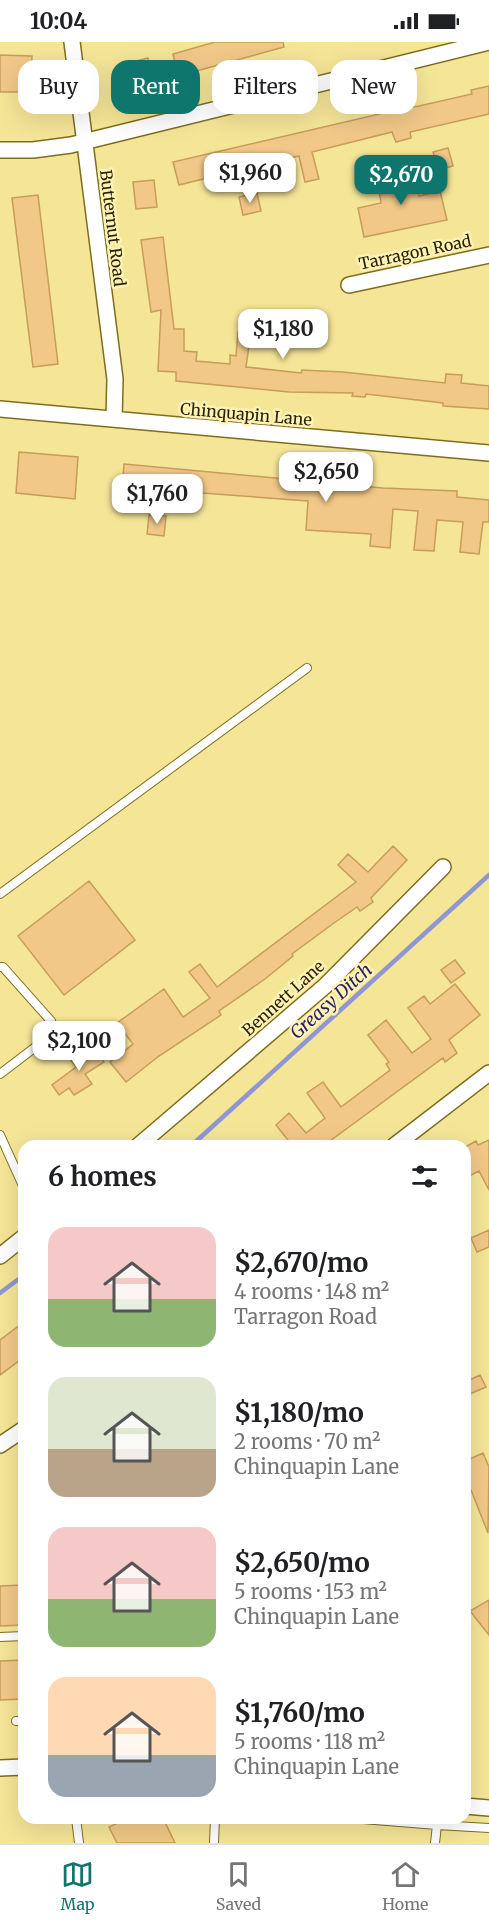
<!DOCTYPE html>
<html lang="en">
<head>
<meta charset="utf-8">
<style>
	:root { --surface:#fff; --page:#f2f2f2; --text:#202124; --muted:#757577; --line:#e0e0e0; --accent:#0f766e }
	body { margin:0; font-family:Merriweather,serif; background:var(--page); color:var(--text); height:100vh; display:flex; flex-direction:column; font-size:22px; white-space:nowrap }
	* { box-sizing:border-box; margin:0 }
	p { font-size:20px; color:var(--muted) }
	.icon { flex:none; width:33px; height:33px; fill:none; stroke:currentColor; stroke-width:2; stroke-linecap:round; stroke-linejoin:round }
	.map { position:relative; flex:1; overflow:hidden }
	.side { position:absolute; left:18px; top:1098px; width:453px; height:684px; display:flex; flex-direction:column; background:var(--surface); border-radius:18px; box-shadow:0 6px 24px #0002 }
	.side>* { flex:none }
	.top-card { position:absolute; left:18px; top:18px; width:453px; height:54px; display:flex; gap:12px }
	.price { position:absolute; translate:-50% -51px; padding:0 14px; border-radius:12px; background:#fff; color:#222; font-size:20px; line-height:39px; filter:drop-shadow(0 2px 3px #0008) }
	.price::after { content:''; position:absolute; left:50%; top:36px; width:18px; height:14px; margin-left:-9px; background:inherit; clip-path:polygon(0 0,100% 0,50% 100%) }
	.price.selected { background:var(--accent); color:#fff }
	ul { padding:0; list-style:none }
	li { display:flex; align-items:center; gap:18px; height:150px; padding:0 30px }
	li span { display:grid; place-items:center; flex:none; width:168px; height:120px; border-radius:18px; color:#555 }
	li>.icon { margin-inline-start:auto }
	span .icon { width:72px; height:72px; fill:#fffc; stroke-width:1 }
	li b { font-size:26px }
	h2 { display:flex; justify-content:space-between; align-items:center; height:72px; padding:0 30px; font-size:26px }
	.pill { padding:0 21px; border-radius:18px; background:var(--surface); box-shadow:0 6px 24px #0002; font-size:21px; line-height:54px }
	.pill.selected { background:var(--accent); color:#fff }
	.status { display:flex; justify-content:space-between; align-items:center; height:42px; padding:0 30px; background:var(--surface); direction:ltr }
	.status svg { height:16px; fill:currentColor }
	.tabs { display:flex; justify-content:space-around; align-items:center; height:84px; border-top:2px solid var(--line); background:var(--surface); font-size:16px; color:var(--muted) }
	.tabs a { display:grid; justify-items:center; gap:3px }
	.tabs .selected { color:var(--accent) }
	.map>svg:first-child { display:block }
</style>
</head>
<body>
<div class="status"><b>10:04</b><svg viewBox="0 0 49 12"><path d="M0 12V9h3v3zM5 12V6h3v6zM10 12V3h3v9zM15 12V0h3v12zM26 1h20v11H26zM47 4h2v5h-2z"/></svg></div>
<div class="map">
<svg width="489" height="1801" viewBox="0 0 489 1801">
	<rect width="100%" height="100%" fill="#f5e597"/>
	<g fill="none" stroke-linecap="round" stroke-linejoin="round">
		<!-- stream -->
		<path stroke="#8e96d5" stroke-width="4.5" d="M191 1104 489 833
			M0 1251 24 1233"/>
	</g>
	<!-- building -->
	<path fill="#f1c888" stroke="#c79d5a" stroke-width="1.5" d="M215 0H283L284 5 178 34 173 12Z
		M0 13 32 14 31 50H0Z
		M148 16 153 38 125 45 120 23Z
		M489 44V72L410 90 411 96 396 100 392 90 312 110 319 137 305 140 299 114 233 129 234 136 221 139 219 133 179 143 173 120 388 70 387 67 407 62 408 66 419 64 472 52 471 48Z
		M448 106 453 124 438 128 433 110Z
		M412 127 419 154 440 149 447 178 364 195 358 166 381 161 377 136Z
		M154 138 157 165 136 167 133 140Z
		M257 151 261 169 243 173 239 155Z
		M38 153 58 322 33 325 12 156Z
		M163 195 174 287H184V309L197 310 196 319 230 322V313L236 314 238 290H251L246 325 301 331 302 328 343 330 445 341 446 332 462 333 461 341 489 344V367L443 364V361L366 352 365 355 352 354 353 351 289 350 176 339V330L158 329 161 268 151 270 141 198Z
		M19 410 78 415 75 457 16 451Z
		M124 422 383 446 457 449V455L489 458V480H483L479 512 460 510 463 480 437 478 434 509 414 508 418 469 393 467 390 506 370 504 371 492 306 488 308 459 148 447 147 465 121 463Z
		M149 473 166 474 164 494 147 492Z
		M393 804 407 818 371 856 373 860 360 869 357 865 334 881 292 912 293 914 265 937 219 969 221 973 159 1014 126 1040 110 1020 133 1002 117 981 164 947 183 975 210 956 189 930 200 922 217 945 356 840 338 823 348 812 368 830Z
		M89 839 135 898 64 953 18 894Z
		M455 918 465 931 451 941 441 928Z
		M455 942 480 973 449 998 457 1011 445 1020 443 1016 323 1104H289L291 1102 276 1083 289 1071 306 1091 325 1076 307 1051 323 1040 341 1065 390 1028 386 1022 389 1020 368 993 386 978 412 1011 431 997 408 966 424 954 430 962Z
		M93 1003 104 1020 85 1032 92 1042 74 1053 69 1046 59 1053 52 1043 76 1025 70 1017Z
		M489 1098V1148L479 1129 465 1136V1105L476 1099 478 1103Z
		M489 1188V1205L477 1210 471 1196Z
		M24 1280V1315L0 1333V1298Z
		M480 1333 486 1345 465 1354V1340Z
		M483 1411 489 1425 488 1491 471 1448 465 1450V1419Z
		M24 1543V1583L0 1584V1544Z
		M489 1558V1593L470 1569Z
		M24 1618V1657L0 1658V1619Z
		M128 1776H163L175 1801H117L109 1785Z"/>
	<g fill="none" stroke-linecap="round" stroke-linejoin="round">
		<defs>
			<path id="service" d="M0 852 307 626
				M0 925H3L51 979 54 987 42 1000 0 1032
				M0 1093 24 1146
				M0 1595 24 1594
				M16 1679H24
				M76 1776 79 1801
				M350 1776 437 1783 435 1801
				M437 1783 489 1786
				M214 1801 215 1776"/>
			<path id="minor" d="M72 0 115 337 114 377
				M0 108H33L71 103 489 0
				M349 243 489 213
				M0 367 489 411
				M138 1104 325 944 443 825
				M394 1104 489 1031
				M0 1214 24 1195
				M0 1403 24 1387
				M0 1726 24 1725
				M465 1764 489 1766"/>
		</defs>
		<!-- service casing -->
		<use href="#service" stroke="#7d6e1d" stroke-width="10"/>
		<!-- minor casing -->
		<use href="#minor" stroke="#7d6e1d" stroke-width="18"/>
		<!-- service -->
		<use href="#service" stroke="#fff" stroke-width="8"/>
		<!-- minor -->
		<use href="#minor" stroke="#fff" stroke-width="15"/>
	</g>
	<g text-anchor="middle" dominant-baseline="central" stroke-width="5" stroke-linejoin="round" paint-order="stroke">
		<!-- street labels -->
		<g font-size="16" fill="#292202" stroke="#fff2b5">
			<text transform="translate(113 186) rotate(83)">Butternut Road</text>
			<text transform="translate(415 210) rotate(-12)">Tarragon Road</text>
			<text transform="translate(246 372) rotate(5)">Chinquapin Lane</text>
			<text transform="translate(283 956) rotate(-42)">Bennett Lane</text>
		</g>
		<!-- water labels -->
		<g font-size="18" font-style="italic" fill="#221e67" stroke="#fff2b5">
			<text transform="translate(331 959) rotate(-42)">Greasy Ditch</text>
		</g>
	</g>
</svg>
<b class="price" style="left:250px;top:162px">$1,960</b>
<b class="price selected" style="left:401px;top:164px">$2,670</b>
<b class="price" style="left:283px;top:318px">$1,180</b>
<b class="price" style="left:326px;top:461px">$2,650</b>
<b class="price" style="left:157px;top:483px">$1,760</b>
<b class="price" style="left:79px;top:1030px">$2,100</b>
<div class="top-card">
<a class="pill">Buy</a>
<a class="pill selected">Rent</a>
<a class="pill">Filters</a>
<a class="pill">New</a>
</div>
<section class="side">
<h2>6 homes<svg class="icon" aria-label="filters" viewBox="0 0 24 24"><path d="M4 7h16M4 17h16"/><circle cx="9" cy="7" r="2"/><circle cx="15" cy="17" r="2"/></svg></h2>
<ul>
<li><span style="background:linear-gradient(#f6c9c9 60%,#8fb573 0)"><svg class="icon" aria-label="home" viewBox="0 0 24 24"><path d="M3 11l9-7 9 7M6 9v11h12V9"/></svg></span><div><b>$2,670/mo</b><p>4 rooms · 148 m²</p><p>Tarragon Road</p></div></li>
<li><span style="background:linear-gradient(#dfe7d0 60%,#b9a48a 0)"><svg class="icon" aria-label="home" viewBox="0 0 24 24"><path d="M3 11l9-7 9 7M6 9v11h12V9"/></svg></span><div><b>$1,180/mo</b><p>2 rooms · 70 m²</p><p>Chinquapin Lane</p></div></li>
<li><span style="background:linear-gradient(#f6c9c9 60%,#8fb573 0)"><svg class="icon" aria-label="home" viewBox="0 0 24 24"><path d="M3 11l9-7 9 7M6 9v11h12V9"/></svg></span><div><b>$2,650/mo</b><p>5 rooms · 153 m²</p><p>Chinquapin Lane</p></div></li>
<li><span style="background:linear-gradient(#ffd9b3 65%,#9aa5b1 0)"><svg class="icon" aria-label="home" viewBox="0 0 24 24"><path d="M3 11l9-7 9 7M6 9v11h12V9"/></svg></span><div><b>$1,760/mo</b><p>5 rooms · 118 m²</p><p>Chinquapin Lane</p></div></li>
</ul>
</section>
</div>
<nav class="tabs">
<a class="selected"><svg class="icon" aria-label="map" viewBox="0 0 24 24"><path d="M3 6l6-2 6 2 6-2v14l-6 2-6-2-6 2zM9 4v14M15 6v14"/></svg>Map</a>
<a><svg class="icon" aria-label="saved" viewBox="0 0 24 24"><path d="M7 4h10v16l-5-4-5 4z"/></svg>Saved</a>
<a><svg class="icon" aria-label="home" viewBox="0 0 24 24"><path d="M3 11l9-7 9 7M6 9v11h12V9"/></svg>Home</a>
</nav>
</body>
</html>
